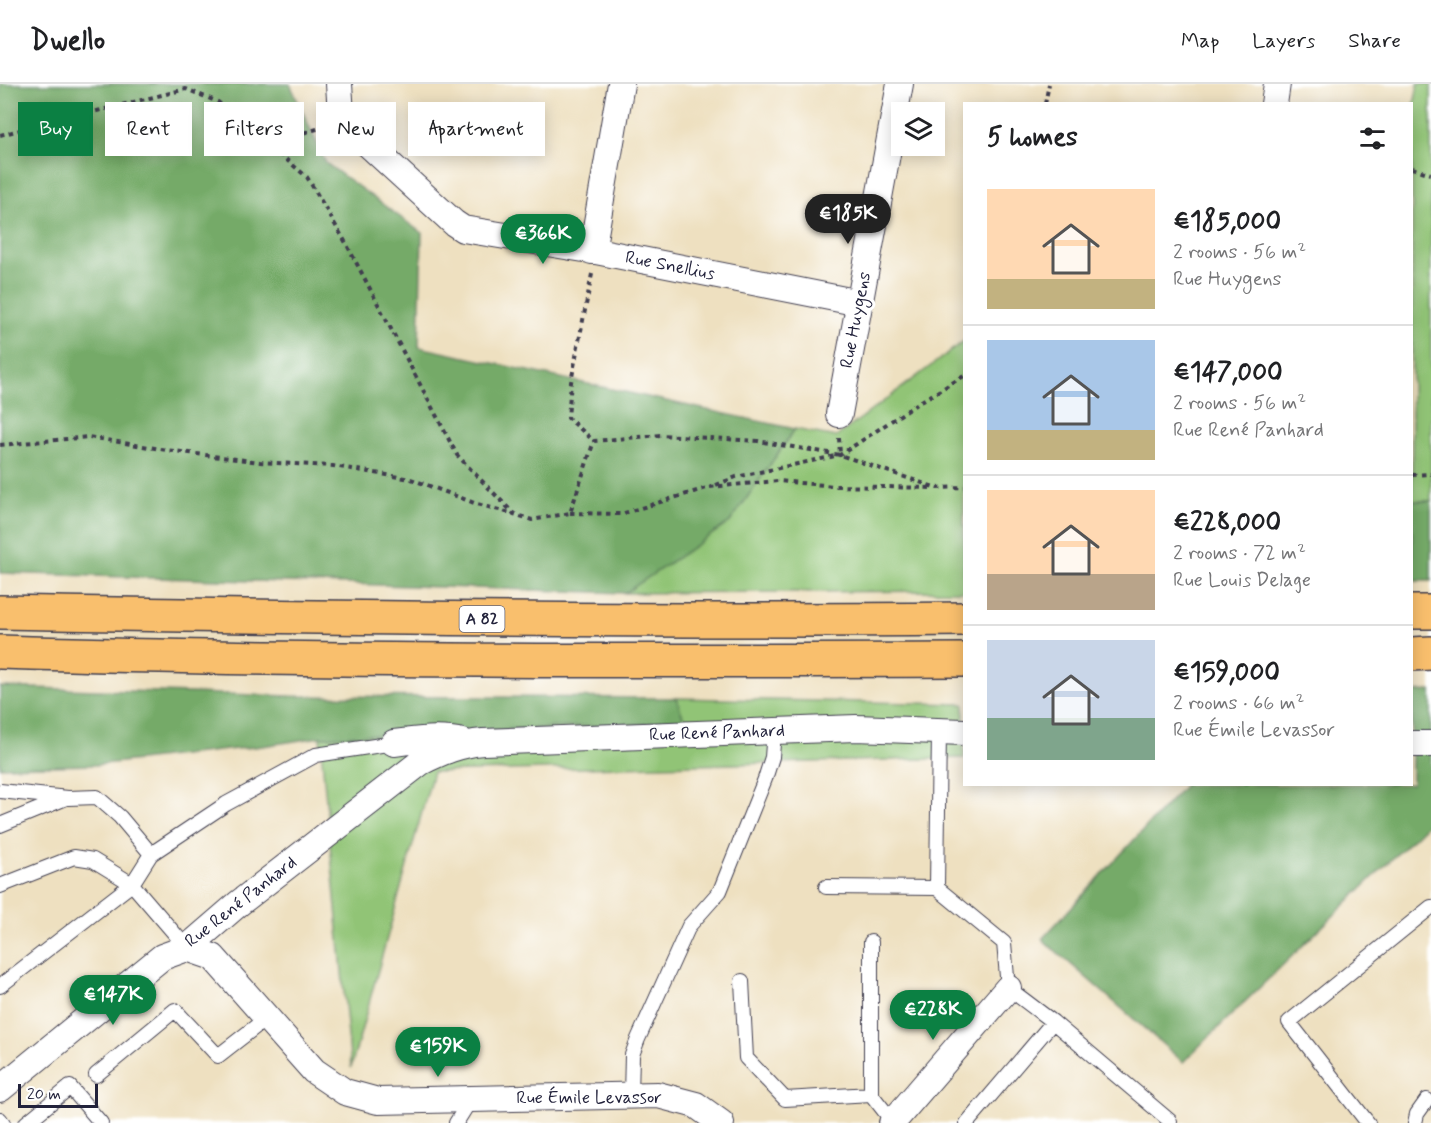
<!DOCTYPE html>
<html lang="en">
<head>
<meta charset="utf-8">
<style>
	:root { --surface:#fff; --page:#f6f6f6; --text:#202124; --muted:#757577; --line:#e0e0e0; --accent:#0b8043 }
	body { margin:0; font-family:Mynerve,sans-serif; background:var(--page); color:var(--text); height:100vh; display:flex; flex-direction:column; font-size:22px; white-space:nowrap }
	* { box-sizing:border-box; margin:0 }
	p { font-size:20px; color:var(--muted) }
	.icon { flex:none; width:33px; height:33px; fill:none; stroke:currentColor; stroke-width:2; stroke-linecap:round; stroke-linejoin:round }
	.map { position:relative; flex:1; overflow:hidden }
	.side { position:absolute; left:963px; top:18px; width:450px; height:684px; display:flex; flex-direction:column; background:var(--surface); border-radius:0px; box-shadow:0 3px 15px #0003 }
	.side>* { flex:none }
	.hud { position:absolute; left:18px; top:18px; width:570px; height:54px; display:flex; gap:12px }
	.controls { position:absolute; left:891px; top:18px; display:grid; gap:12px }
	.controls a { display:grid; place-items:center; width:54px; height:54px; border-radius:0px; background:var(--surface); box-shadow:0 3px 15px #0003; font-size:30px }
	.scale { position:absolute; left:18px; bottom:15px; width:80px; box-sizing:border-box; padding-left:6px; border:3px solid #22223b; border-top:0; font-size:16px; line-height:21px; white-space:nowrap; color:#22223b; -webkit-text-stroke:4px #fff; paint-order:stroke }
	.price { position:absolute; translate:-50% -51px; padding:0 14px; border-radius:21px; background:var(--accent); color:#fff; font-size:20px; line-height:39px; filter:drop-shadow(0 2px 3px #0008) }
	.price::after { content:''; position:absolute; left:50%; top:36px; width:18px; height:14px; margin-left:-9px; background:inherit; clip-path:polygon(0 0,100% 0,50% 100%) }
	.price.selected { background:#222; color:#fff }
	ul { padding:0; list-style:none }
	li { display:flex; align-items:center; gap:18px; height:150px; padding:0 24px }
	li+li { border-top:2px solid var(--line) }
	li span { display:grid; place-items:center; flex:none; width:168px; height:120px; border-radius:0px; color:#555 }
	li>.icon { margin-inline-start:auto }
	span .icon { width:72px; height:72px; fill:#fffc; stroke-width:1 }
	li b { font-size:26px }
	h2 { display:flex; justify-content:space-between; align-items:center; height:72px; padding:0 24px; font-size:26px }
	.pill { padding:0 21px; border-radius:0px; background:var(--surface); box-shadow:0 3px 15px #0003; font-size:21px; line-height:54px }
	.pill.selected { background:var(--accent); color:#fff }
	header { display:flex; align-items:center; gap:36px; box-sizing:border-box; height:84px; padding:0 30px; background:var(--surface); border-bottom:2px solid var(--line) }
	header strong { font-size:28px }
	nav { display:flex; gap:33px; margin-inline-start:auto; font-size:21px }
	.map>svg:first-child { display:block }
</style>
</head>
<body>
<header>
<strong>Dwello</strong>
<nav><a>Map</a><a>Layers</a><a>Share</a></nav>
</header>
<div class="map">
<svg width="1431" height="1039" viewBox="0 0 1431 1039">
	<rect width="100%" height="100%" fill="#fff"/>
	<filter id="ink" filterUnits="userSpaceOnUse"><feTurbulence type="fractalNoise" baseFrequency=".0167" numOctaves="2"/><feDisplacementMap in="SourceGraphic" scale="12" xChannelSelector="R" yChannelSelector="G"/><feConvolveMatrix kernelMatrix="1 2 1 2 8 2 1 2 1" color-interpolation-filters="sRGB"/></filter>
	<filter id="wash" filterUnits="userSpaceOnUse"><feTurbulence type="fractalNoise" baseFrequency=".008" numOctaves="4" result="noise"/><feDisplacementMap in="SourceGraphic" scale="24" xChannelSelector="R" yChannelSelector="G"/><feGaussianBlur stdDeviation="1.35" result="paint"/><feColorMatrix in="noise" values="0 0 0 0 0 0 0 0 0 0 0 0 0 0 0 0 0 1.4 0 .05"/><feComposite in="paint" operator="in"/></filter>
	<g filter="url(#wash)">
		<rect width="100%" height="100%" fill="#eee0c0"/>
		<!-- green -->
		<path fill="#91c476" stroke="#5a7358" stroke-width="1.5" d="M1418 0H1431V417H1412V32Z
			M964 257V507L625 509 730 438 795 345 836 353Z
			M676 614 964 620V674L433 688 351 984 320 653 685 638Z"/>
		<!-- forest -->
		<path fill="#74aa67" stroke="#4b6651" stroke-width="1.5" d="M0 0H290L326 79 422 149 419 263 795 345 730 438 625 509 0 489Z
			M1412 417H1431V497H1412Z
			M0 603 291 612 676 614 685 638 320 653 263 662 95 681 0 683Z
			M1431 607V737L1183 978 1042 855 1185 701 1412 700V608Z"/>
	</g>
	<g filter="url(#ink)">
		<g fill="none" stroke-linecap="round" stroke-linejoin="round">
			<defs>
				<path id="lane" d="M0 707 68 714 97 713 120 733 151 770 226 720 316 671 394 659
					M0 741 66 714
					M0 802 74 773 93 776 132 800 151 770
					M826 803 937 804 1004 859 1008 904 1053 938
					M937 804 939 647
					M742 897 746 974 785 1015 871 1010 893 1038
					M0 902 132 800 187 864
					M96 991 175 926 218 972 268 933
					M871 1010V858
					M631 1011 632 971 638 955 689 842 720 807 765 695 772 673 774 647
					M0 1035 3 1039
					M26 1039 70 1003 101 1039
					M456 1039 471 1015
					M967 1039 1053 938 1170 1037
					M1368 1039 1289 938 1431 823
					M1415 1039 1417 1030 1427 1016"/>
				<path id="street" d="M339 0 341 30 358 51 454 139 463 145 596 167 860 219
					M1274 20 1277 0
					M592 167 621 0
					M839 330 900 0
					M394 659C417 656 440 653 463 658
					M1412 660H1431
					M187 864 213 873 314 987 345 1008 378 1017 658 1011 696 1021 721 1039
					M0 1005 162 873 187 864 238 820 421 678C441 668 460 660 483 658L856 644 964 648
					M892 1039 1008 904"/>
				<path id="highway" d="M0 528C321 534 643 538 964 535
					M1412 528H1431
					M0 568C321 578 643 577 964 576
					M1412 570 1431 569"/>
			</defs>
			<!-- lane casing -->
			<use href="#lane" stroke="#413e4f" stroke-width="16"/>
			<!-- street casing -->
			<use href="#street" stroke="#413e4f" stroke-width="28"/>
			<!-- highway casing -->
			<use href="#highway" stroke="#413e4f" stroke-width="36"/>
			<!-- path -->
			<path stroke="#413e4f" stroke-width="4" stroke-dasharray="4.5 4.5" stroke-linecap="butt" d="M1045 20 1049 0
				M0 51 186 5 218 18 307 93 346 159 457 371 514 430 532 436 570 429 594 357 661 351 758 357 840 371 937 404 964 403
				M271 62 291 52 321 44
				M1412 84 1431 90
				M592 190 571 298 568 334 594 357
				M839 354 840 371
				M0 361 89 353 166 366 260 378 333 382 411 395 477 420 514 430
				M1412 391 1431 390
				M716 401 736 393 840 371 918 319 964 292
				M570 429 621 430 710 403 778 397 835 402 933 404"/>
			<!-- lane -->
			<use href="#lane" stroke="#fff" stroke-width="14"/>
			<!-- street -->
			<use href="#street" stroke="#fff" stroke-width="26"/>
			<!-- highway -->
			<use href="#highway" stroke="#f9bf6d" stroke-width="33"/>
		</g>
	</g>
	<g text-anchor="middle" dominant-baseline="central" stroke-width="6" stroke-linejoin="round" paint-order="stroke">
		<!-- shield labels -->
		<rect fill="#fff" stroke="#646476" stroke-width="1.5" x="459.5" y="522" width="45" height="26" rx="4.5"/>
		<g font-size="16" font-weight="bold" fill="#22223b">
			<text x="482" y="535">A 82</text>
		</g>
		<!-- street labels -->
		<g font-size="18" fill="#22223b" stroke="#fff">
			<text transform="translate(670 182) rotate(11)">Rue Snellius</text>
			<text transform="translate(856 236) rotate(-79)">Rue Huygens</text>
			<text transform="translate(717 649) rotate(-2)">Rue René Panhard</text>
			<text transform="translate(241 818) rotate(-38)">Rue René Panhard</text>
			<text x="589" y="1014">Rue Émile Levassor</text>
		</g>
	</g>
</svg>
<div class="controls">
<a><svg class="icon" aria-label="layers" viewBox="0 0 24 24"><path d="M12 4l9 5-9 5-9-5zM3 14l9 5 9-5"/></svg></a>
</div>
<div class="scale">20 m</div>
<b class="price selected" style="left:848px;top:161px">€185K</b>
<b class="price" style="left:543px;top:181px">€366K</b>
<b class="price" style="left:113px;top:942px">€147K</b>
<b class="price" style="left:933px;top:957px">€228K</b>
<b class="price" style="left:438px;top:994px">€159K</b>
<div class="hud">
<a class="pill selected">Buy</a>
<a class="pill">Rent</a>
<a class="pill">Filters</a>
<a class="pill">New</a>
<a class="pill">Apartment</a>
</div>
<section class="side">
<h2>5 homes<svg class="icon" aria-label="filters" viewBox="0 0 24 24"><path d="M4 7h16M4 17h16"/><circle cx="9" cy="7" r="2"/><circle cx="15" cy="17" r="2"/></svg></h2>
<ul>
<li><span style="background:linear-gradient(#ffd9b3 75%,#c2b280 0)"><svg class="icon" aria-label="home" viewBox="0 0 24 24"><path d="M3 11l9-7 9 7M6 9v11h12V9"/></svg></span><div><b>€185,000</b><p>2 rooms · 56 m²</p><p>Rue Huygens</p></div></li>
<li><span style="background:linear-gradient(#a9c7e8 75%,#c2b280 0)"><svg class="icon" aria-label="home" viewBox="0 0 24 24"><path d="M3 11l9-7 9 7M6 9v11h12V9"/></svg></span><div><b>€147,000</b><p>2 rooms · 56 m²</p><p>Rue René Panhard</p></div></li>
<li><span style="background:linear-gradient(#ffd9b3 70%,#b9a48a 0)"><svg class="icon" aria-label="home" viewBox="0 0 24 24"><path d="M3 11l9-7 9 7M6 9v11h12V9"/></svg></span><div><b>€228,000</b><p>2 rooms · 72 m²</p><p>Rue Louis Delage</p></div></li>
<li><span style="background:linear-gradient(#c9d6e8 65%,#7fa58c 0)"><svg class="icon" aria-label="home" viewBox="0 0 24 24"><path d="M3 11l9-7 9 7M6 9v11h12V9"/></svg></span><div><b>€159,000</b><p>2 rooms · 66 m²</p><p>Rue Émile Levassor</p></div></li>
</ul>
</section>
</div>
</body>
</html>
